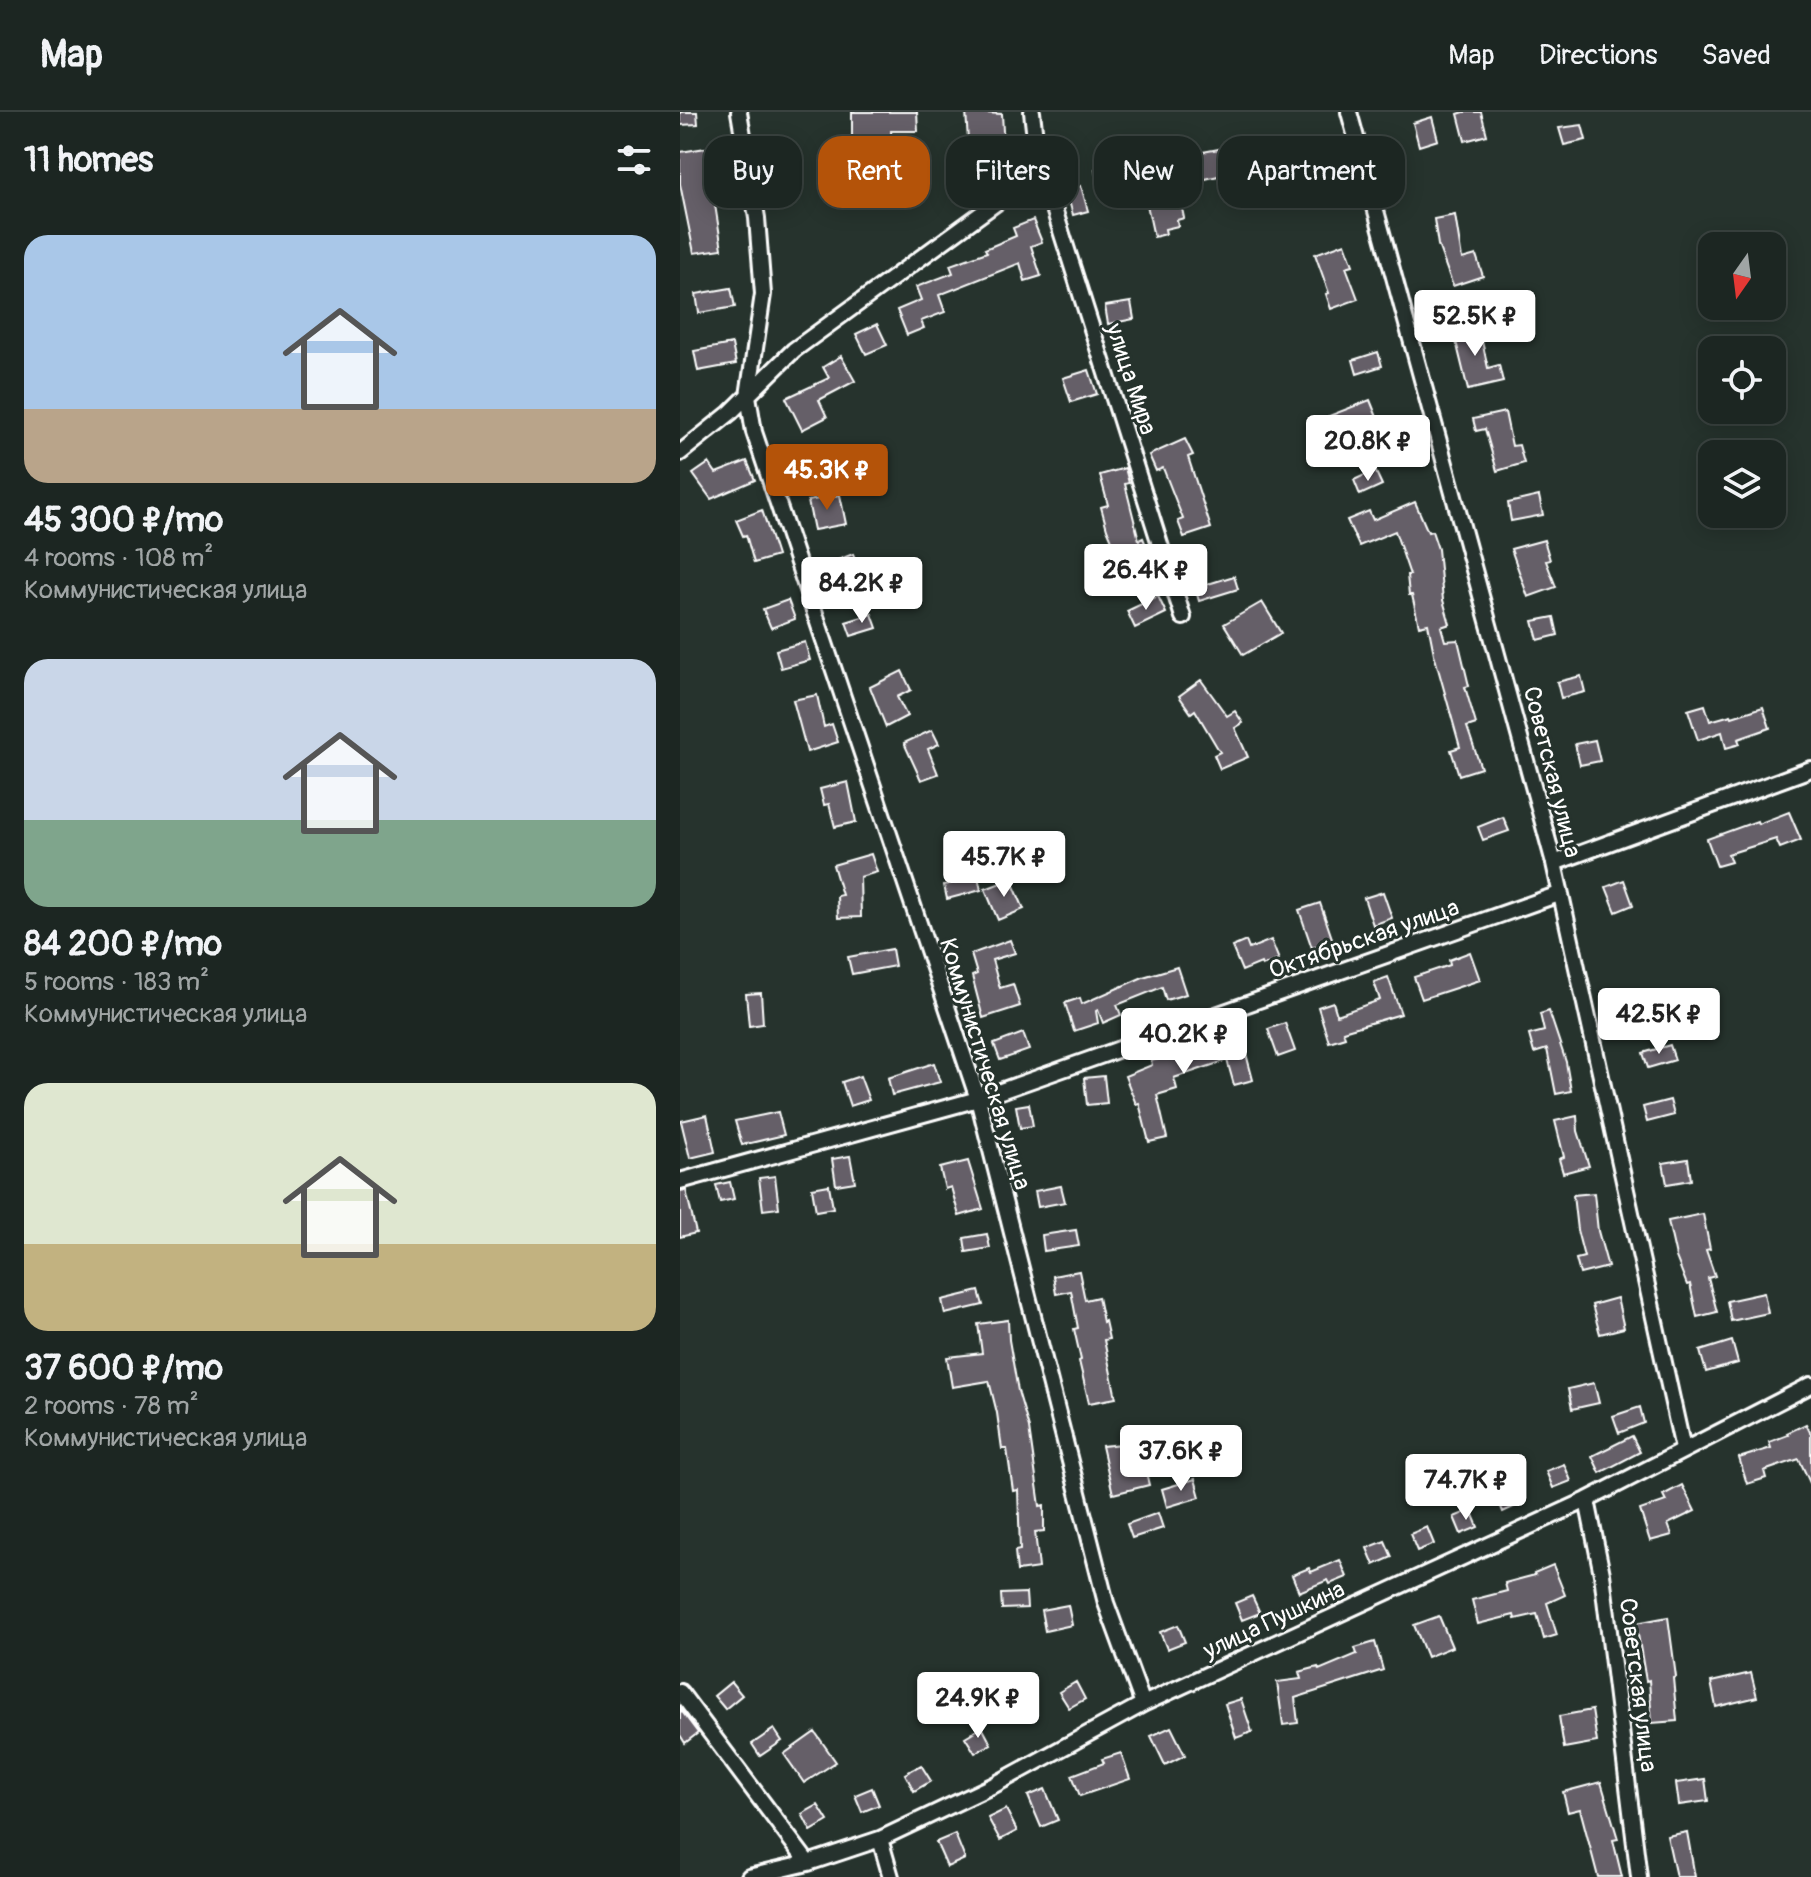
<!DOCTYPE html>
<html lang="en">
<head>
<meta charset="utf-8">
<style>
	:root { --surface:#1c2622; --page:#252e2a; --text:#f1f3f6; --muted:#a0a5a5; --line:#3a4340; --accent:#b45309 }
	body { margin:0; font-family:Pangolin,sans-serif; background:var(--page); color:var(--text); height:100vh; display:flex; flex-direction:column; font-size:30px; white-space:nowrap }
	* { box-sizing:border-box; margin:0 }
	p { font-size:26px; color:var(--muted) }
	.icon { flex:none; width:44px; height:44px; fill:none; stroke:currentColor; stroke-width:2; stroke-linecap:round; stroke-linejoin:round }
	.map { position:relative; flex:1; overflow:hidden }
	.drawer { display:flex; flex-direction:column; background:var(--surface); width:680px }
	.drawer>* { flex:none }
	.hud { position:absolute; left:24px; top:24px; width:760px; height:72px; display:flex; gap:16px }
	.needle { width:52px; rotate:194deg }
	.buttons { position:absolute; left:1018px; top:120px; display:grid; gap:16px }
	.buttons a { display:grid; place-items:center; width:88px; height:88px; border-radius:16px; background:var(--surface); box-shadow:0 4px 20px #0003,0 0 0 2px var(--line); font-size:40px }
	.price { position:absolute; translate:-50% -68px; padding:0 18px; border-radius:8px; background:#fff; color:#222; font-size:26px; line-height:52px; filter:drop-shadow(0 2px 4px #0008) }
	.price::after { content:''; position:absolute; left:50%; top:48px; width:24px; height:18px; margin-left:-12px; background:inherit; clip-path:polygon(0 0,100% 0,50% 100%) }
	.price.current { background:var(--accent); color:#fff }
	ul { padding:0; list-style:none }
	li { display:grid; align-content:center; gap:16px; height:424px; padding:0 24px }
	li span { display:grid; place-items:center; height:248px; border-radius:24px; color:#555 }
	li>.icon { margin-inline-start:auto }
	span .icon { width:144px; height:144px; fill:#fffc; stroke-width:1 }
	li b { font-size:34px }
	h2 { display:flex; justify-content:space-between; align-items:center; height:96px; padding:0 24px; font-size:34px }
	.chip { padding:0 28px; border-radius:24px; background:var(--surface); box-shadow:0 4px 20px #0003,0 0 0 2px var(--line); font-size:28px; line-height:72px }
	.chip.current { background:var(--accent); color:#fff }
	header { display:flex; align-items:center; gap:48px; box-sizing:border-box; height:112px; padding:0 40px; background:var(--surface); border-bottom:2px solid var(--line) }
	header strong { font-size:38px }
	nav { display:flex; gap:44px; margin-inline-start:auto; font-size:28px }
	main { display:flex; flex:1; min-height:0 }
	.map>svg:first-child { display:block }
</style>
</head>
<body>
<header>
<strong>Map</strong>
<nav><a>Map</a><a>Directions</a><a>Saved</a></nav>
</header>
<main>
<section class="drawer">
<h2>11 homes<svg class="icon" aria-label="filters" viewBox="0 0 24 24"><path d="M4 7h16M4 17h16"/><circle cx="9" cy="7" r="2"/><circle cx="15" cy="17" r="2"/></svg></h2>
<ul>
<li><span style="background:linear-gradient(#a9c7e8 70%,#b9a48a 0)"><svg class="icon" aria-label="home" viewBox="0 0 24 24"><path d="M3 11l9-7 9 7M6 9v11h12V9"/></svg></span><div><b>45 300 ₽/mo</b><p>4 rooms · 108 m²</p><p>Коммунистическая улица</p></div></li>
<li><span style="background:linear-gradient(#c9d6e8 65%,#7fa58c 0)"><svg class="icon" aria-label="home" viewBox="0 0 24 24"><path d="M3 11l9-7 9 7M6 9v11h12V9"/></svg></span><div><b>84 200 ₽/mo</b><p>5 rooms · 183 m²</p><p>Коммунистическая улица</p></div></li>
<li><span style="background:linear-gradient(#dfe7d0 65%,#c2b280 0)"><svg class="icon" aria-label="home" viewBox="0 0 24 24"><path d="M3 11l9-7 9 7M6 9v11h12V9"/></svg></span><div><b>37 600 ₽/mo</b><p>2 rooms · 78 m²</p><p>Коммунистическая улица</p></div></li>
</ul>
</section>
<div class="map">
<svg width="1131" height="1765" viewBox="0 0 1131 1765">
	<rect width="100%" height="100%" fill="#26332d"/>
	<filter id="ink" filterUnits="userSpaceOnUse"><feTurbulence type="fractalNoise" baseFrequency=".0125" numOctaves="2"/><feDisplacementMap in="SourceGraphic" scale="16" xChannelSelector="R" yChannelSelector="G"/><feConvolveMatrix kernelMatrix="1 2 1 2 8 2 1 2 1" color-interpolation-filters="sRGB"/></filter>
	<g filter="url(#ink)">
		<!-- building -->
		<path fill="#655e67" stroke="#fff" stroke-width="2" d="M0 0H17L18 12 0 13Z
			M172 0H237L238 19H211L212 34H172Z
			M286 0 322 2 324 37 302 38V27L288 28Z
			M784 0H801L807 23 785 29 778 2Z
			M752 5 758 28 739 34 733 11Z
			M902 13 906 28 884 33 879 16Z
			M561 33 567 69 548 72 547 62 512 70 506 43Z
			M26 36 42 137 14 141 0 72V40Z
			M434 54 438 73 418 77 415 57Z
			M496 67 504 106 497 108 498 114 485 117 486 122 474 125 466 88 477 86 474 71Z
			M401 74 408 99 393 103 386 78Z
			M775 103 782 147 796 143 803 164 773 174 758 133 754 107Z
			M353 108 362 130 351 134 361 164 345 169 340 151 259 183 265 200 241 209 244 216 227 223 217 198 241 188 236 175 273 161 270 153 307 140 305 137 336 124 333 116Z
			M665 131 673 153 666 155 678 187 651 197 646 182 649 181 635 142Z
			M51 176 55 195 19 201 16 182Z
			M451 190 454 207 428 212 425 194Z
			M798 211 808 256 819 253 823 270 788 278 773 217Z
			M197 212 207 233 186 242 176 222Z
			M52 232 56 252 18 259 14 239Z
			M698 240 702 254 677 262 673 248Z
			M161 244 175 269 139 288 147 305 122 318 106 286 149 266 143 255Z
			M409 258 417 282 391 290 383 266Z
			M690 288 701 315 660 332 649 304Z
			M825 300 832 334 839 333 844 351 817 359 805 317 796 319 793 307Z
			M723 322 729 337 705 347 699 331Z
			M505 327 513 343 508 345 531 416 504 425 498 409 503 407 483 356 476 359 469 343Z
			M67 349 75 368 31 387 13 362 29 351 36 361Z
			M445 356 449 371 445 372 459 428 463 426 470 443 443 454 427 417 421 395 428 393 420 363Z
			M695 358 702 373 680 383 674 368Z
			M160 383 166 412 134 418 128 389Z
			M859 384 863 403 831 409 828 391Z
			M735 390 748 420 752 419 758 437 763 488 770 512 761 515 765 529 778 528 789 574 785 575 796 612 787 615 801 656 779 663 771 638 780 635 754 542 748 512 739 514 732 483H729L727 463H730L715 419 679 434 667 408 689 399 693 408Z
			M82 398 97 444 74 451 66 423 63 424 56 408Z
			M864 428 870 448 866 449 876 475 848 485 831 437Z
			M173 442 182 464 151 476 142 454Z
			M554 464 558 477 519 489 515 476Z
			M478 484 486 501 455 516 447 499Z
			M108 488 115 507 91 516 83 497Z
			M582 490 601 521 563 543 544 512Z
			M192 502 197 516 171 524 166 510Z
			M874 505 878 523 858 528 853 509Z
			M125 530 130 548 101 556 96 538Z
			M222 559 231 578 217 585 227 604 206 615 190 575Z
			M901 564 905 580 881 586 877 570Z
			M521 568 547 604 555 599 563 611 555 616 568 645 540 657 534 643 540 640 515 598 511 601 499 584Z
			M137 583 144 615 152 612 158 630 127 640 113 588Z
			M1025 593 1030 609 1051 603 1052 605 1083 595 1090 616 1058 627 1060 632 1046 636 1042 620 1018 628 1008 598Z
			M252 618 259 632 248 637 258 662 241 668 224 631Z
			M915 628 920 649 900 653 895 632Z
			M168 670 176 710 155 715 149 692 144 693 140 677Z
			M1109 700 1121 728 1100 736 1096 727 1048 742 1051 750 1037 754 1027 727 1077 709 1078 712Z
			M823 705 829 719 803 728 798 715Z
			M191 742 197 760 180 765 181 805 158 806 157 784 162 783 153 753Z
			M298 765 301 778 267 787 264 773Z
			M331 767 344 797 318 808 305 777Z
			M944 768 953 793 936 800 926 775Z
			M703 780 712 806 693 813 684 786Z
			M640 791 653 829 632 836 619 798Z
			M330 828 335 841 312 848 320 876 333 872 340 894 303 906 292 864 297 862 291 842Z
			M591 828 599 848 582 854 581 851 562 859 552 835 566 829 569 837Z
			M212 837 215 854 172 862 168 845Z
			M790 840 800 868 742 887 734 865 770 853 769 848Z
			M497 855 506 882 486 888 482 875 437 893 441 903 423 911 418 898 416 899 418 911 394 919 385 891 400 886 402 892 463 865Z
			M708 865 721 902 663 919 665 925 649 930 638 895 653 890 657 903 700 888 694 870Z
			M81 881 83 912 69 914 66 882Z
			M978 884 984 905 963 911 957 889Z
			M869 899 886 950 891 979 876 982 867 937 854 941 849 923 864 919 860 902Z
			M605 911 615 939 598 945 588 917Z
			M560 919 573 968 554 973 547 948 494 966 497 977 477 983 487 1026 469 1030 459 991 456 992 445 964 472 953 471 949 509 939 508 937 541 923Z
			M343 921 349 938 320 948 314 932Z
			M990 933 995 948 968 956 963 941Z
			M254 951 260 970 212 983 208 966Z
			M180 964 189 988 170 994 162 970Z
			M424 964 427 991 407 993 404 966Z
			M990 988 994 1003 967 1010 963 995Z
			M349 992 353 1014 340 1016 336 994Z
			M98 1000 104 1023 62 1033 55 1009Z
			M27 1003 35 1040 10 1046 1 1009Z
			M897 1004 898 1019 909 1054 883 1061 879 1047 884 1045 875 1009Z
			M170 1044 175 1070 156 1073 152 1047Z
			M1008 1047 1011 1068 987 1072 983 1051Z
			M288 1049 303 1097 279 1104 271 1075 265 1077 260 1056Z
			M95 1064 99 1096 83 1098 79 1066Z
			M50 1070 54 1087 40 1090 36 1073Z
			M149 1073 153 1096 136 1099 132 1076Z
			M381 1074 385 1090 358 1095 355 1079Z
			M6 1078 16 1121 0 1125V1079Z
			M914 1081 918 1119 928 1155 900 1162 896 1147 904 1145 897 1118 893 1083Z
			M1023 1102 1030 1137 1026 1138 1035 1164 1028 1166 1037 1200 1017 1205 1010 1172 1007 1173 996 1145 988 1109Z
			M396 1118 399 1134 364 1139 362 1123Z
			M307 1122 310 1136 286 1140 284 1126Z
			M399 1159 405 1188 418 1185 423 1210 425 1209 429 1227 424 1228 436 1286 409 1291 399 1249 401 1248 394 1217 398 1216 391 1179 376 1182 373 1164Z
			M299 1179 303 1193 265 1202 262 1188Z
			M1084 1181 1088 1201 1051 1209 1047 1189Z
			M937 1186 944 1216 920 1222 912 1193Z
			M328 1208 329 1228 338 1279 349 1316 360 1394 364 1393V1419L355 1420 359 1456 337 1459 335 1439 340 1438 338 1378 333 1379 327 1337H322L317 1301 309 1269 272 1275 267 1245 302 1241 298 1212Z
			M1052 1229 1058 1251 1026 1260 1020 1239Z
			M914 1271 919 1291 892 1297 888 1277Z
			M960 1295 964 1311 939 1321 933 1304Z
			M1126 1312 1131 1322V1373L1119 1347 1084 1359 1086 1366 1067 1372 1059 1346 1091 1336 1089 1330 1108 1323 1107 1321Z
			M952 1324 960 1340 920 1361 912 1344Z
			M452 1331 455 1358 465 1356 469 1373 433 1382 422 1334Z
			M884 1352 891 1369 873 1376 866 1359Z
			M515 1367 520 1385 487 1395 482 1377Z
			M1002 1373 1015 1399 988 1412 992 1423 970 1429 960 1398 986 1389 983 1383Z
			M833 1375 840 1392 823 1400 816 1383Z
			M791 1398 798 1415 781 1422 774 1405Z
			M478 1401 483 1416 452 1426 447 1412Z
			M747 1415 754 1432 737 1439 730 1422Z
			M705 1429 712 1445 694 1453 687 1436Z
			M660 1448 667 1465 650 1472 648 1468 619 1480 612 1463 629 1456 631 1460Z
			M873 1453 885 1483 867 1491 877 1523 864 1527 857 1502 835 1507 834 1503 798 1512 792 1488 827 1479 825 1471 855 1463 854 1461Z
			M346 1481 347 1496 322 1497 321 1482Z
			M572 1484 580 1501 562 1508 555 1491Z
			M388 1493 392 1513 365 1519 361 1498Z
			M759 1504 772 1535 747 1545 734 1513Z
			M988 1505 996 1565 993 1566 997 1609 972 1611 969 1568 966 1569 956 1511Z
			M498 1513 505 1530 487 1537 480 1520Z
			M695 1530 703 1558 615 1586 618 1611 603 1613 597 1570 621 1567 619 1560 638 1555 639 1558 677 1542 675 1536Z
			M1071 1561 1077 1585 1036 1595 1031 1570Z
			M51 1570 62 1583 45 1597 34 1584Z
			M396 1570 405 1587 389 1596 379 1580Z
			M561 1587 572 1620 556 1626 545 1592Z
			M0 1597 18 1621 5 1631 0 1623Z
			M912 1598 917 1630 884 1636 879 1604Z
			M302 1615 311 1632 295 1641 285 1625Z
			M491 1615 505 1643 485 1653 471 1624Z
			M94 1617 102 1629 80 1644 72 1632Z
			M135 1620 156 1650 124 1671 104 1642Z
			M441 1641 450 1667 400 1684 392 1663 424 1651 422 1647Z
			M241 1653 251 1669 234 1679 225 1662Z
			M1025 1667 1028 1689 999 1693 996 1671Z
			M921 1670 938 1727 933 1728 942 1765H918L900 1697 888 1700 883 1680Z
			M192 1676 199 1693 182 1700 175 1683Z
			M365 1677 378 1708 361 1715 348 1684Z
			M138 1693 148 1709 131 1719 122 1702Z
			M326 1697 337 1719 320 1728 308 1706Z
			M1007 1720 1015 1765H996L987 1724Z
			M275 1722 285 1747 267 1755 256 1730Z"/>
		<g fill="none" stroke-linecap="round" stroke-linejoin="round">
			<defs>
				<path id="street" d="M59 0 77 106 83 182 68 284 74 320 298 987 426 1491 463 1592
					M669 0 874 751 1003 1337
					M357 43 503 505
					M0 341 50 301 114 238 342 72 357 43 352 0
					M874 751 1131 657
					M0 1069 298 987 879 782
					M907 1388 922 1462 959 1765
					M0 1580 128 1751
					M200 1727 211 1765
					M69 1765 128 1751 200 1727 314 1673 463 1592 907 1388 1131 1273"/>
			</defs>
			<!-- street casing -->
			<use href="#street" stroke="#fff" stroke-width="20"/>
			<!-- street -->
			<use href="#street" stroke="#26332d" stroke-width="14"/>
		</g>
	</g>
	<g text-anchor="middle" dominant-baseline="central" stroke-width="6" stroke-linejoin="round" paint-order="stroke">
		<!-- street labels -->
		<g font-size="24" fill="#fff" stroke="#26332d">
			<text transform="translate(451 267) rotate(72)">улица Мира</text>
			<text transform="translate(872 660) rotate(76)">Советская улица</text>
			<text transform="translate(684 827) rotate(-19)">Октябрьская улица</text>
			<text transform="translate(305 952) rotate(73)">Коммунистическая улица</text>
			<text transform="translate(594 1508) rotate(-25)">улица Пушкина</text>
			<text transform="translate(958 1573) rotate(83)">Советская улица</text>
		</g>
	</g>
</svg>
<div class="buttons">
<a><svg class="needle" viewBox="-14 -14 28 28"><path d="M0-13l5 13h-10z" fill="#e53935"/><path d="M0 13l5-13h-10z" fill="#a0a5a5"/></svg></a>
<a><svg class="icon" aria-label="locate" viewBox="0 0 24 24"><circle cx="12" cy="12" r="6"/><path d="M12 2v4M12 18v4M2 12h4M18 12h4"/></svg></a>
<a><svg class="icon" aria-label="layers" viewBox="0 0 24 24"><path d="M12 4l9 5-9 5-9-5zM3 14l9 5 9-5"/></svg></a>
</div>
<b class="price" style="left:795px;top:246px">52.5K ₽</b>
<b class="price" style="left:688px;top:371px">20.8K ₽</b>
<b class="price current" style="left:147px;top:400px">45.3K ₽</b>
<b class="price" style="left:466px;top:500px">26.4K ₽</b>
<b class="price" style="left:182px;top:513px">84.2K ₽</b>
<b class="price" style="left:324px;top:787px">45.7K ₽</b>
<b class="price" style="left:979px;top:944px">42.5K ₽</b>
<b class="price" style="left:504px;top:964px">40.2K ₽</b>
<b class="price" style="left:501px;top:1381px">37.6K ₽</b>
<b class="price" style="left:786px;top:1410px">74.7K ₽</b>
<b class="price" style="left:298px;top:1628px">24.9K ₽</b>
<div class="hud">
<a class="chip">Buy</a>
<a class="chip current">Rent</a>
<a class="chip">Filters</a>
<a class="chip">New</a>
<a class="chip">Apartment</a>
</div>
</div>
</main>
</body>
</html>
